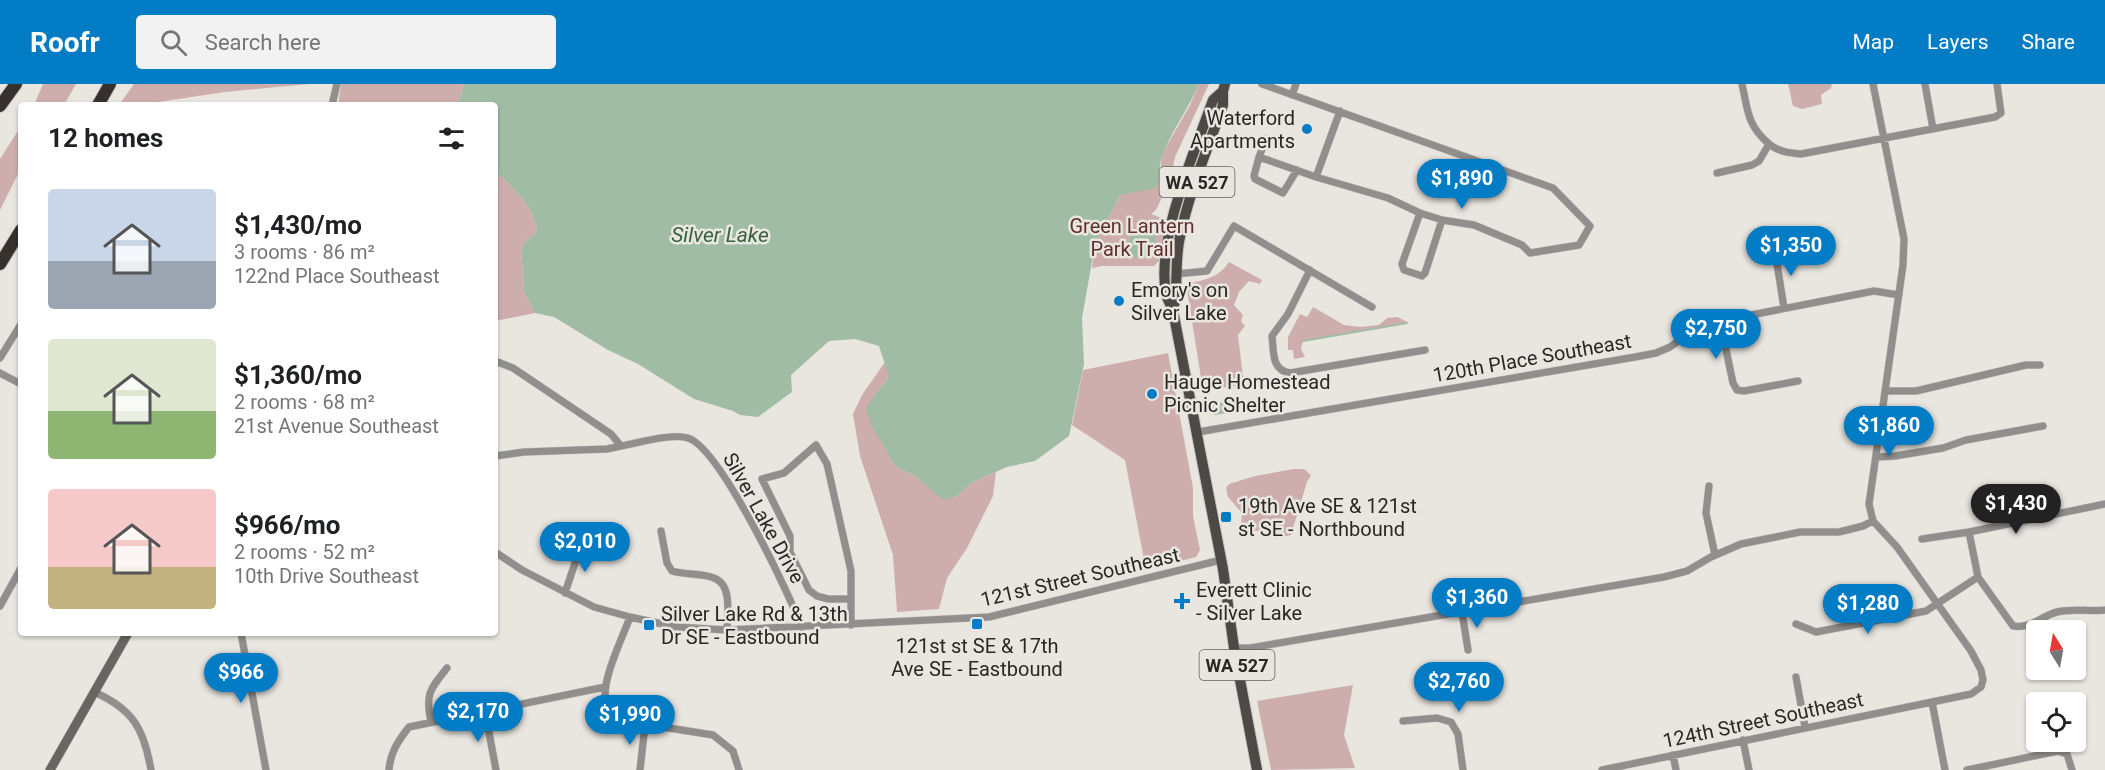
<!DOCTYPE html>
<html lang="en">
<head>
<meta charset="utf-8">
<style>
	:root { --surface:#fff; --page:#f2f2f2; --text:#202124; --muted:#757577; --accent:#027cc5 }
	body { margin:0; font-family:Roboto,sans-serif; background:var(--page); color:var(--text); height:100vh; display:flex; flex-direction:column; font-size:22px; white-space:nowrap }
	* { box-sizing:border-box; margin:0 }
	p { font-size:20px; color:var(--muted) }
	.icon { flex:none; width:33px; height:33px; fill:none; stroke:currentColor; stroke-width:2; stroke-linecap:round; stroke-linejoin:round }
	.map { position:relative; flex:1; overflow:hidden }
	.drawer { position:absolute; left:18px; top:18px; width:480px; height:534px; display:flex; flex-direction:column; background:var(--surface); border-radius:6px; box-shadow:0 2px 4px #0004 }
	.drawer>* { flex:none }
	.needle { width:39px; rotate:349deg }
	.controls { position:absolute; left:2026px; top:536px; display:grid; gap:12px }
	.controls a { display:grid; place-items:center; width:60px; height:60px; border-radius:6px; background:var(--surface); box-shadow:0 2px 4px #0004; font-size:30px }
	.price { position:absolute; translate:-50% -51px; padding:0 14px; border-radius:21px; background:var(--accent); color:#fff; font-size:20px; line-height:39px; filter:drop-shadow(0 2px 3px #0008) }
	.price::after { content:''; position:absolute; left:50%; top:36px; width:18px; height:14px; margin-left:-9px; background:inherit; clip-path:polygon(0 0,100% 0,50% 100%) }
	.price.current { background:#222; color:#fff }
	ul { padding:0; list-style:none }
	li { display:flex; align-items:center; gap:18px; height:150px; padding:0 30px }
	li span { display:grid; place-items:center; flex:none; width:168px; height:120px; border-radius:6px; color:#555 }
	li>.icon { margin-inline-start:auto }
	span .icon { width:72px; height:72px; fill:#fffc; stroke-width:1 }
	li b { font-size:26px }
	h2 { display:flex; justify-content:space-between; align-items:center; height:72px; padding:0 30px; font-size:26px }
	header { display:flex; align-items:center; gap:36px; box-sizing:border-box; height:84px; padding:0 30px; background:var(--accent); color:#fff }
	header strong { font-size:28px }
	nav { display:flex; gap:33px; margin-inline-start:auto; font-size:21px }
	.search { width:420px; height:54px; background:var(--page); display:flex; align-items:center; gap:15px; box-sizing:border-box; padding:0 21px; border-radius:6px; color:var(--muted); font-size:22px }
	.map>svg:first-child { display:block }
</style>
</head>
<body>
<header>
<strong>Roofr</strong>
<div class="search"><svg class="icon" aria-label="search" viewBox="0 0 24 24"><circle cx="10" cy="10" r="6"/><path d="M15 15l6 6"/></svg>Search here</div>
<nav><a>Map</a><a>Layers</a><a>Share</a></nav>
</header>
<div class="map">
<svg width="2105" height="686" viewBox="0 0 2105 686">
	<rect width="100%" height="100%" fill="#e9e6e0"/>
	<!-- green -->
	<path fill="#cdaead" d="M43 0H76L64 21H34Z
		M134 0H310L225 8 138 21H119Z
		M341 0H464L458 21H338Z
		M1199 0H1209L1175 73 1170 97 1156 126 1151 130 1167 136 1160 176 1154 182H1102L1092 184 1095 161 1120 111 1160 92 1162 70 1190 21Z
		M1788 0H1832L1831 4 1821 11 1822 20 1802 25 1793 22Z
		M21 42V84L0 126V75Z
		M495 87C513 103 535 122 537 148L526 157 521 165 524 208 535 229 495 237Z
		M1229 178 1262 196 1260 200 1249 197 1239 208 1234 221 1243 231 1241 237 1245 242 1238 251 1244 301 1203 306 1186 200C1205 196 1218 194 1229 178Z
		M1313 223 1344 241 1360 243 1379 241 1387 234 1397 233 1408 238 1303 257 1301 265 1305 273 1294 275 1293 266H1288V253L1300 230 1307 233Z
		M1168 269 1193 404V432L1200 466 1196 473 1146 486 1125 376 1072 341 1083 286Z
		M885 278 889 293 874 312 884 362 895 382 915 392 943 415 957 412 973 398 996 388 993 412 967 464 947 494 939 525 897 528 893 471 860 372 853 330 862 311Z
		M1294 385H1304L1311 391 1307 398 1291 451 1275 455 1264 447H1243L1241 441 1242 429 1228 413 1226 404 1229 400 1255 392Z
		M1353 601 1344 651 1355 684 1271 686 1257 617Z"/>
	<!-- water -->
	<path fill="#a1bca5" d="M464 0H1199C1189 23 1174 44 1164 67 1159 78 1160 92 1156 104L1120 111 1095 161 1082 234 1084 280 1069 352 1035 377 1007 383 973 398 957 412 943 416 915 392 895 382 872 342 866 325 874 312 889 293 879 262 855 255 829 257 791 291 792 308 758 333 740 331 733 327 694 315 638 280 608 266 554 233 535 229 524 208 521 165 526 157 537 148C535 123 513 103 495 87V21H458Z
		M1152 139H1157L1160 141 1159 149 1155 152 1157 163 1154 171 1143 174H1132L1128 170C1128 149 1132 145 1152 139Z
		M1241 315 1243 327 1214 331 1212 320Z"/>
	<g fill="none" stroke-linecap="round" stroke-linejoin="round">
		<!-- stream -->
		<path stroke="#a1bca5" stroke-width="2" d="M1303 257 1407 239"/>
		<defs>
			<path id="street" d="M1262 0 1553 104 1590 142 1579 161 1530 169 1522 161 1474 141 1442 136 1420 129 1388 114 1316 93 1259 73 1254 92 1255 95 1283 109 1297 86
				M1742 0C1748 27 1747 41 1769 60
				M1873 0 1904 155 1903 181 1869 420 1873 437 1897 463 1971 567 1981 586 1983 596 1981 603 1971 610 1932 618 1945 686
				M1925 0 1933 45
				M1292 11 1296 0
				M332 21 337 0
				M1259 73 1266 55
				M1717 89 1752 81 1759 77 1769 60C1779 68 1790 69 1801 70L1995 33 2001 29 1997 0
				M1316 93 1340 27
				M1420 129 1402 180 1404 186 1422 192 1425 189 1442 136
				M1777 160 1775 167 1784 224
				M1310 186 1288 230 1272 252C1274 268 1271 286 1290 289L1425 266
				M1176 190 1207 187 1234 142 1372 223
				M1720 237 1733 299 1737 306 1744 307 1798 297
				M0 274 21 240
				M495 277 513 284 611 350 621 362C638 359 672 349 688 354 720 364 789 509 802 544
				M0 289 21 300
				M1886 307H1916L2026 281H2040
				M1198 348 1635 273 1656 269 1670 263 1698 243 1720 237 1874 207 1899 211
				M495 372 524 368 607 365 621 362
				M1876 373 1895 372 1943 364 1966 356 2043 342
				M1709 402 1706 429 1715 471
				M661 447 667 479 672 487C685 491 703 489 714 494 733 501 727 531 727 546
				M1969 448 1978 493 2013 542C2031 545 2041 532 2057 528 2073 524 2089 528 2105 526
				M1922 455 1969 448 2105 420
				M495 468 522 486 594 523 630 533 676 543 727 546 989 533 1221 476
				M565 509 581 461
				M0 522 21 484
				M1462 528 1468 566
				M630 533C623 553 598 602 607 621 610 628 618 633 625 637L713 651 733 667 739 686
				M1796 540 1816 548 1926 527 1978 493
				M851 541V487L827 380 816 361 784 389 762 395 790 452V468L809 506 817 512 828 515H851
				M241 549 266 686
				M1234 564H1250L1664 493 1687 487 1711 473 1741 460 1800 448H1839L1863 442 1873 437
				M1796 593 1805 643
				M94 608C133 625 144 645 151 686
				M485 627 496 686
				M1403 637 1437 634 1451 638 1458 650 1463 686
				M431 638C425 610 430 605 447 584
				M1743 656 1749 686
				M1673 671 1676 686
				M389 686C390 669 398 657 409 643L605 603
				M640 686 645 641
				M1602 686 1932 618
				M1967 686 2058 667 2067 670 2072 686"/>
			<path id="secondary" d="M50 686 128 549"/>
			<path id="primary" d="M1223 7 1213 16C1194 70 1156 154 1166 210 1167 215 1171 221 1173 227L1223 485 1234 564 1257 686
				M1173 227C1179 202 1174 178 1180 153 1189 108 1208 64 1223 21V7L1225 0"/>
			<path id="highway" d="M98 21 110 0
				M0 22 16 0
				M0 180 21 146"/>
		</defs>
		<!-- street casing -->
		<use href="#street" stroke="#c6c4be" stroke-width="8"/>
		<!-- secondary casing -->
		<use href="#secondary" stroke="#c6c4be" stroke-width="10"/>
		<!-- primary casing -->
		<use href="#primary" stroke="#c6c4be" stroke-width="12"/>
		<!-- highway casing -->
		<use href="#highway" stroke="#c6c4be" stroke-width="14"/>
		<!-- street -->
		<use href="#street" stroke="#918f8d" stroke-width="7"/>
		<!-- secondary -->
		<use href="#secondary" stroke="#696563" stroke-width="9"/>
		<!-- primary -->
		<use href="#primary" stroke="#4d4946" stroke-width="10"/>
		<!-- highway -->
		<use href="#highway" stroke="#36312e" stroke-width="12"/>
	</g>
	<!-- markers -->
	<g fill="#027cc5" stroke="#e9e6e0" stroke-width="2">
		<circle cx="1307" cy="45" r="6"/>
		<circle cx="1119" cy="217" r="6"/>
		<circle cx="1152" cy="310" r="6"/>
		<rect x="1220" y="427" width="12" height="12" rx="3"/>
		<path d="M1179 508h6v6h6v6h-6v6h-6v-6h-6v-6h6z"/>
		<rect x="971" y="534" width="12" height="12" rx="3"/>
		<rect x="643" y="535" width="12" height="12" rx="3"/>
	</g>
	<g text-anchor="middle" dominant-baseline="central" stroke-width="5" stroke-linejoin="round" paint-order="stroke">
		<!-- shield labels -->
		<g fill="#e9e6e0" stroke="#63615d" stroke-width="1.5">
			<rect x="1159.5" y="83" width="75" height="30" rx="4.5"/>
			<rect x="1199.5" y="566" width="75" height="30" rx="4.5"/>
		</g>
		<g font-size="18" font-weight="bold" fill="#292825">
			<text x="1197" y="98">WA 527</text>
			<text x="1237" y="581">WA 527</text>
		</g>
		<!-- poi labels -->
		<g font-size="20" fill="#292825" stroke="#e9e6e0" text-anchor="start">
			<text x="1295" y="34" text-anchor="end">Waterford<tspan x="1295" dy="23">Apartments</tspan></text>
			<text x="1131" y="206">Emory's on<tspan x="1131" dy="23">Silver Lake</tspan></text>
			<text x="1164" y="298">Hauge Homestead<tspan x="1164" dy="23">Picnic Shelter</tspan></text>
			<text x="1238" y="422">19th Ave SE &amp; 121st<tspan x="1238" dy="23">st SE - Northbound</tspan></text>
			<text x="1196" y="506">Everett Clinic<tspan x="1196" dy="23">- Silver Lake</tspan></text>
			<text x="661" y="530">Silver Lake Rd &amp; 13th<tspan x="661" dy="23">Dr SE - Eastbound</tspan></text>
			<text x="977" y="562" text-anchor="middle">121st st SE &amp; 17th<tspan x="977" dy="23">Ave SE - Eastbound</tspan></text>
		</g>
		<!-- park labels -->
		<g font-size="20" fill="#612f2f" stroke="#e9e6e0">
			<text x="1132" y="142">Green Lantern<tspan x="1132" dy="23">Park Trail</tspan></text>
		</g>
		<!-- street labels -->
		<g font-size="20" fill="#292825" stroke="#e9e6e0">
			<text transform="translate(1532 274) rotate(-10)">120th Place Southeast</text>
			<text transform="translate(764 434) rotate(61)">Silver Lake Drive</text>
			<text transform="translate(1080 493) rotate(-13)">121st Street Southeast</text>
			<text transform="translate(1763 636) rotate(-12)">124th Street Southeast</text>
		</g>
		<!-- water labels -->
		<g font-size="21" font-style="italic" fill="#376240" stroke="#e9e6e0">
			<text x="720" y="151">Silver Lake</text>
		</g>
	</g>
</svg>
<div class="controls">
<a><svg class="needle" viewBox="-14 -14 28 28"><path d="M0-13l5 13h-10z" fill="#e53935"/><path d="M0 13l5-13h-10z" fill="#757577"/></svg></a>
<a><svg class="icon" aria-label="locate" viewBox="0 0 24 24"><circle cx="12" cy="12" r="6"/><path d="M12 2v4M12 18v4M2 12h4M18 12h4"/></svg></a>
</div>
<b class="price" style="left:1462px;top:126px">$1,890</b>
<b class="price" style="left:1791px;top:193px">$1,350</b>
<b class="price" style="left:1716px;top:276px">$2,750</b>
<b class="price" style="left:1889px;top:373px">$1,860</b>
<b class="price current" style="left:2016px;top:451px">$1,430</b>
<b class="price" style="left:585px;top:489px">$2,010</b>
<b class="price" style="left:1477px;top:545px">$1,360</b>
<b class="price" style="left:1868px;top:551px">$1,280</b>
<b class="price" style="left:241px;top:620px">$966</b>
<b class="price" style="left:1459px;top:629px">$2,760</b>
<b class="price" style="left:478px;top:659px">$2,170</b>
<b class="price" style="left:630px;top:662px">$1,990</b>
<section class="drawer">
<h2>12 homes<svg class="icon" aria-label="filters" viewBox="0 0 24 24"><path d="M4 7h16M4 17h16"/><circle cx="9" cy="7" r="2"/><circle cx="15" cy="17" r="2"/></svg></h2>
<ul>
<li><span style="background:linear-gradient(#c9d6e8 60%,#9aa5b1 0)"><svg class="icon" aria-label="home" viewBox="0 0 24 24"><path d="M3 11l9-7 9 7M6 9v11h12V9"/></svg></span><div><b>$1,430/mo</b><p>3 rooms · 86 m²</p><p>122nd Place Southeast</p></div></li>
<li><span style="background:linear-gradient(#dfe7d0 60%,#8fb573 0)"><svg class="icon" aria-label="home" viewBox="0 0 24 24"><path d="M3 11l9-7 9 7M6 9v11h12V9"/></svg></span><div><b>$1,360/mo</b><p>2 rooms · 68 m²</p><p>21st Avenue Southeast</p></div></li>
<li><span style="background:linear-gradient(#f6c9c9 65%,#c2b280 0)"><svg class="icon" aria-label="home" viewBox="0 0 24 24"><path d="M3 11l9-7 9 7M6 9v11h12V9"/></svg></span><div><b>$966/mo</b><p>2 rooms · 52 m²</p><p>10th Drive Southeast</p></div></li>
</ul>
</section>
</div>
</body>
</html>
